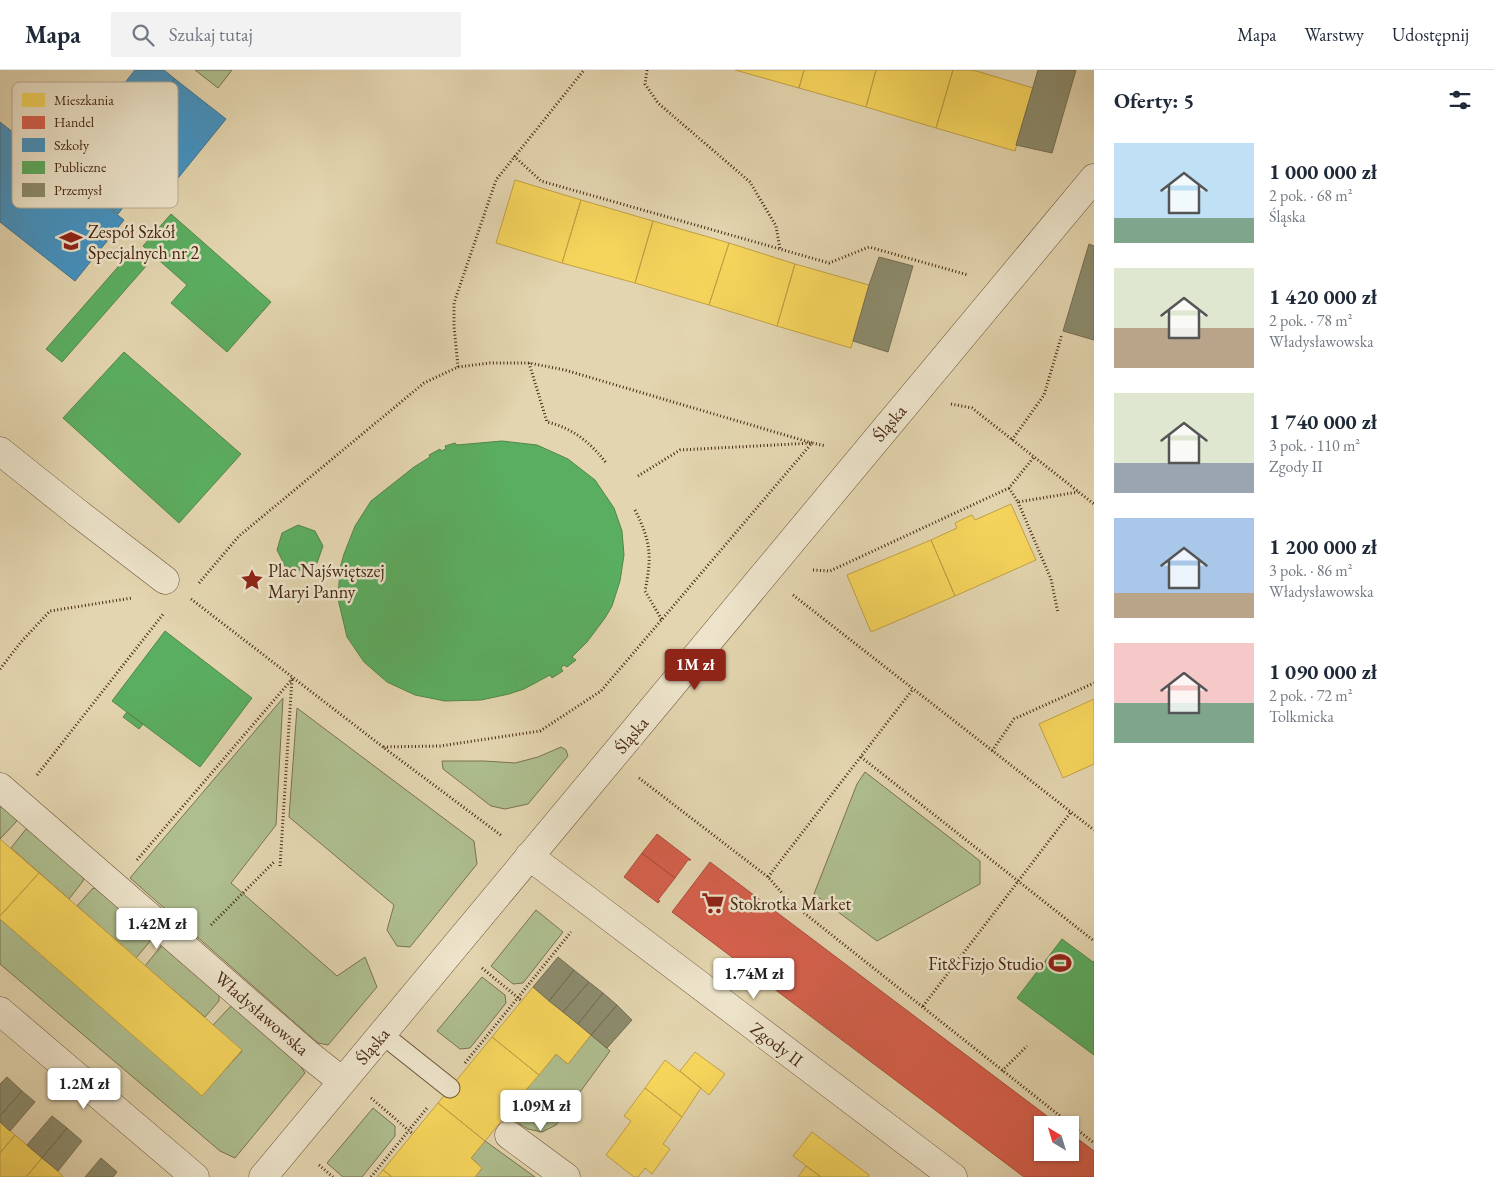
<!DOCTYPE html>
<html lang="pl">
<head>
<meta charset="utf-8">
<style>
	:root { --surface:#fff; --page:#f2f2f3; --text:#1f2937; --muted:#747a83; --line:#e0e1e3; --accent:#8f2418 }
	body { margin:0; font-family:"EB Garamond",serif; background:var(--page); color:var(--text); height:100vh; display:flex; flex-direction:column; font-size:19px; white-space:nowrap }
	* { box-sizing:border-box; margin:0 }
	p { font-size:16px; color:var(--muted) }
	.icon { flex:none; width:28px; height:28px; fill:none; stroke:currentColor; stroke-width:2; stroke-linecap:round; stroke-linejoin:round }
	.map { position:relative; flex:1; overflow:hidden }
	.side { display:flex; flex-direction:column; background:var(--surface); width:400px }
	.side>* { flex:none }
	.needle { width:32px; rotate:322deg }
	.fabs { position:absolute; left:1034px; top:1046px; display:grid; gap:10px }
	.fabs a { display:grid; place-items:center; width:45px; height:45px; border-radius:0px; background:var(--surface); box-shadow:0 1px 4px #0004; font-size:25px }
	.price { position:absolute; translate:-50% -42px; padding:0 11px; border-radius:5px; background:#fff; color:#222; font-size:16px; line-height:32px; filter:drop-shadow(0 1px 2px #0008) }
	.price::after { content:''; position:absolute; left:50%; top:30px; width:15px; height:11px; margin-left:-8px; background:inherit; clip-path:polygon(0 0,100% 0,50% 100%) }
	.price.active { background:var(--accent); color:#fff }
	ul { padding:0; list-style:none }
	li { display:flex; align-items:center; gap:15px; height:125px; padding:0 20px }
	li span { display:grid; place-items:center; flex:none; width:140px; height:100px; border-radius:0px; color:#555 }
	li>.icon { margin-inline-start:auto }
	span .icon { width:60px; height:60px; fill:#fffc; stroke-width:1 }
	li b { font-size:21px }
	h2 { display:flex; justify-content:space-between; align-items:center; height:60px; padding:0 20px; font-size:21px }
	header { display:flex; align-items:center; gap:30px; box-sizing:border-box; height:70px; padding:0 25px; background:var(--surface); border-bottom:1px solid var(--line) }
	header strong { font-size:24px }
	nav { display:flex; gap:28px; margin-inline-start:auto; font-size:18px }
	.search { width:350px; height:45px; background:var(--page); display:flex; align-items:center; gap:12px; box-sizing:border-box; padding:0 18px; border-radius:0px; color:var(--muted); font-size:19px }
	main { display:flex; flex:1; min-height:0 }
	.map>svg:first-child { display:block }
</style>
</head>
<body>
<header>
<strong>Mapa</strong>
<div class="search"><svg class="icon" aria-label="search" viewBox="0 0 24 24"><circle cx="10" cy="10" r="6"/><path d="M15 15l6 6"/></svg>Szukaj tutaj</div>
<nav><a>Mapa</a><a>Warstwy</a><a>Udostępnij</a></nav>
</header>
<main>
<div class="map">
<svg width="1094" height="1107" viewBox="0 0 1094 1107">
	<rect width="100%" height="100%" fill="#e3d5af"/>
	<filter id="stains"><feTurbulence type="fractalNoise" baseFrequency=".004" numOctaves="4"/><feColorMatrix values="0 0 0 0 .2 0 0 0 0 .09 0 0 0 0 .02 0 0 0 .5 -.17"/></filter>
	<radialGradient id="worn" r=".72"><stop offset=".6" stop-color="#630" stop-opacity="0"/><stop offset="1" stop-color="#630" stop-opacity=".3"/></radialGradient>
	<!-- green -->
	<path fill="#aebe8f" stroke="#7a7350" d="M195 0H232L218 18Z
		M283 628 276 755 231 813 337 906 365 887 377 917 328 975 318 973 130 808Z
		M297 638 474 771 477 794 410 877 397 876 387 860 394 835 289 747Z
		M561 677 566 680 568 686 528 734 505 739 491 736 443 699 442 691H484L515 693 538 687Z
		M865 702 980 791V814L877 871 814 824 857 714Z
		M0 732 18 747 16 752 0 769Z
		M26 759H30L84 805 83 811 69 829 11 778Z
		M93 818 98 819 150 864 152 869 136 888 77 836Z
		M536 840 563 862 523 913 513 914 491 896Z
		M0 849 202 1025 242 981 213 955 230 937 234 936 300 995 305 1003 235 1088 220 1081 0 894Z
		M162 875 219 924V931L205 947 145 896Z
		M482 907 505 925 506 933 470 978 460 979 437 961Z
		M591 965 610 981 556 1055 542 1062 528 1059 518 1053 536 1031 525 1021 556 984 568 994Z
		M373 1038 395 1056V1066L362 1107H343L327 1093Z
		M485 1071 535 1107H475L482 1098 471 1088Z"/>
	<!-- homes -->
	<path fill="#f6d55c" stroke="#c2a146" d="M735 0H804L799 18Z
		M804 0H876L866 37 799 18Z
		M876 0H953L936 58 866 37Z
		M953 0H973L1033 18 1015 81 936 58Z
		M515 110 581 130 562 193 496 173Z
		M581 130 653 151 635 213 562 193Z
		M653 151 729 173 709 235 635 213Z
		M729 173 795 194 777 256 709 235Z
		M795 194 869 215 851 278 777 256Z
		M1011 434 1036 490 955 526 931 470 957 458 955 453 963 449 972 445 975 450Z
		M931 470 955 526 871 562 847 505Z
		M1094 629V694L1063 708 1039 654Z
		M0 769 39 803 0 846Z
		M39 803 242 980 202 1026 0 849V846Z
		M533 917 591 965 568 994 556 984 539 1005 492 967Z
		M492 967 539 1005 525 1021 536 1031 518 1053 507 1044 485 1071 438 1033Z
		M695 982 725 1004 709 1025 680 1001Z
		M665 990 701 1018 682 1047 645 1018Z
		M645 1018 682 1047 663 1074 670 1079 652 1104 645 1098 638 1107H634L606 1085 631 1051 624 1046Z
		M438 1033 485 1071 471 1088 482 1098 475 1107H392L383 1100Z
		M0 1052 15 1065 0 1083Z
		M812 1062 869 1105 868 1107H821L793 1086Z
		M15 1065 42 1088 26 1107H0V1083Z
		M42 1088 58 1101 63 1107H26Z
		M806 1096 821 1107H798Z
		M383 1100 392 1107H377Z"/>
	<!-- shops -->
	<path fill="#d6604d" stroke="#ab4f3b" d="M657 764 691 790H688L675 808 642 783Z
		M642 783 675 808 658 830 660 831 658 833 624 807Z
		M710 792 1059 1055H1042V1082H1070V1063L1094 1081V1107H1024L672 842Z"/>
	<!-- schools -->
	<path fill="#4393c3" stroke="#44738e" d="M135 0H164L175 9 107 94 78 72Z
		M175 9 226 49 157 134 107 94Z
		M0 52 124 150 75 211 0 152Z
		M98 87 137 119 118 144 78 112Z"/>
	<!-- public -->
	<path fill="#5aae61" stroke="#548649" d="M171 144 271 232 227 282 171 233 187 215 143 176Z
		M132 181 147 195 62 292 46 279Z
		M124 282 241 384 179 453 63 348Z
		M502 371 537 375 568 389 595 410 614 438 622 461 624 485 620 511 612 536 605 548 587 572 572 587 576 590 567 597 564 595 561 598 563 601 552 608 550 605 524 619 509 624 481 630 445 631 415 625 387 612 364 592 347 567 338 529 340 498 344 484 355 456 371 431 414 397 430 387 429 385 440 379 441 381 446 379 445 376 455 373 457 375Z
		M298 455 315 461 323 476 317 493 302 501 285 496 277 480 282 463Z
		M165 561 252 628 200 697 112 631Z
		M127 642 143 654 139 659 123 647Z
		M1062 869 1093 892 1094 891V985L1017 928Z"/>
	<!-- industry -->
	<path fill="#8c8c6e" stroke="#776e52" d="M1038 0H1076L1052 83 1016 75Z
		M1089 174 1094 176V270L1063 261Z
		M879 187 913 196 888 282 853 271 869 215Z
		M558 887 574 900 549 931 533 917Z
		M574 900 589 912 563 942 549 931Z
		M589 912 603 923 578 954 563 942Z
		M603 923 617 935 591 965 578 954Z
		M617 935 632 950 607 978 591 965Z
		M7 1007 22 1021 0 1046V1014Z
		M22 1021 35 1032 10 1061 0 1052V1046Z
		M52 1046 67 1058 42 1088 27 1075Z
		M67 1058 82 1071 58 1101 42 1088Z
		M101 1088 117 1102 113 1107H85Z"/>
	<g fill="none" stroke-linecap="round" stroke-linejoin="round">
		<defs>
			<path id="service" d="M382 964 450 1018"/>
			<path id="pedestrian" d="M79 444 165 510"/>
			<path id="minor" d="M0 381 79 444
				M0 717 309 985 342 1011
				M529 786 953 1107
				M0 941 195 1107
				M509 1065 566 1107
				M263 1107 1094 108"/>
		</defs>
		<!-- service casing -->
		<use href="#service" stroke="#6e5339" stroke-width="21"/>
		<!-- pedestrian casing -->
		<use href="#pedestrian" stroke="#6e5339" stroke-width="29"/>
		<!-- minor casing -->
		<use href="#minor" stroke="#6e5339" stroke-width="29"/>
		<!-- path -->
		<path stroke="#472812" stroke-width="3" stroke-dasharray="1 2.5" stroke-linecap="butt" d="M647 0 645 14 658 33 750 112 776 156 780 179
			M514 86 541 111 829 193 869 177 968 205
			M529 293 547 352C573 358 591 373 607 394
			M458 297 454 256V233L496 110 584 0
			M951 334 972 338 1094 434
			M1012 370 1044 325 1062 264
			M638 406 680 380 812 373 826 376
			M1009 418 1018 432 1078 422
			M1018 432 1051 509 1058 543
			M635 440C651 472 652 486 645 521L662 550
			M813 500 830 501 1009 418 1034 387
			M199 513 239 466 424 313 458 297 490 293H529L565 300 812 373 601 621 540 661 440 676 383 677
			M793 525 1094 760
			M191 529 383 677 502 766
			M0 599 21 572 50 541 132 528
			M992 681 1014 649 1094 613
			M861 687 1094 871
			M37 705 164 543
			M639 708 768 807 789 831 1094 1073
			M137 790 293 608
			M280 796 292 608
			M768 807 913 619
			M211 855 275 791
			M482 898 522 931
			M923 936 1071 742
			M465 993 571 862
			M1002 1001 1027 976
			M371 1028 413 1064
			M319 1095 333 1107
			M371 1107 427 1038"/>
		<!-- service -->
		<use href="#service" stroke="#ede4cb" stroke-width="19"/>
		<!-- pedestrian -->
		<use href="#pedestrian" stroke="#ede4cb" stroke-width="28"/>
		<!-- minor -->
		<use href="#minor" stroke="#ede4cb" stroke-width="28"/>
	</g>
	<!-- icons -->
	<defs>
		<symbol id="school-bare" viewBox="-9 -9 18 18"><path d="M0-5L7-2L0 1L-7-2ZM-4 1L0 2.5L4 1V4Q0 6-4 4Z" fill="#8f2418" stroke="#ede4cb" stroke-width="2.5" paint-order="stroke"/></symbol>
		<symbol id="sight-bare" viewBox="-9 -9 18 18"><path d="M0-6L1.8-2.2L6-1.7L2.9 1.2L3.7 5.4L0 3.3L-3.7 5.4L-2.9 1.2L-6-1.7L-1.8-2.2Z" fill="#8f2418" stroke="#ede4cb" stroke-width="2.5" paint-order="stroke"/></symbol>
		<symbol id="supermarket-bare" viewBox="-9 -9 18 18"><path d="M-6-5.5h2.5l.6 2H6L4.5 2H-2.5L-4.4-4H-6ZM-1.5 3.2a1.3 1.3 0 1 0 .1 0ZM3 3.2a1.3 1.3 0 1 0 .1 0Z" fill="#8f2418" stroke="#ede4cb" stroke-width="2.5" paint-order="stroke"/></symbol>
		<symbol id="stadium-bare" viewBox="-9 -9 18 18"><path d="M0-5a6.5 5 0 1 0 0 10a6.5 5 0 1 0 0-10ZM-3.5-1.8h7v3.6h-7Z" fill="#8f2418" stroke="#ede4cb" stroke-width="2.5" paint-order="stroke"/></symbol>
	</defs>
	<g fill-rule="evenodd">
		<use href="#school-bare" x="55" y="155" width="32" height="32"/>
		<use href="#sight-bare" x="236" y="494" width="32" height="32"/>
		<use href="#supermarket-bare" x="697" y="817" width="32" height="32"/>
		<use href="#stadium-bare" x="1044" y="877" width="32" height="32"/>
	</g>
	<g text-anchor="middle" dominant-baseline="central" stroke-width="5" stroke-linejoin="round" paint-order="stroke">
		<!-- poi labels -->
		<g font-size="18" fill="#472812" stroke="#ede4cb" text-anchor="start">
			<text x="88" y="161">Zespół Szkół<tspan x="88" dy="21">Specjalnych nr 2</tspan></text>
			<text x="268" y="500">Plac Najświętszej<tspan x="268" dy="21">Maryi Panny</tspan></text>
			<text x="730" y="833">Stokrotka Market</text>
			<text x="1044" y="893" text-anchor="end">Fit&amp;Fizjo Studio</text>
		</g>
		<!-- street labels -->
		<g font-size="18" fill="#472812" stroke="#ede4cb">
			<text transform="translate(889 353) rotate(-50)">Śląska</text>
			<text transform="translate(631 665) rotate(-50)">Śląska</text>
			<text transform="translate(262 943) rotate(41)">Władysławowska</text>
			<text transform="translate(777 974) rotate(37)">Zgody II</text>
			<text transform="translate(372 976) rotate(-50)">Śląska</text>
		</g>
	</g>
	<!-- legend -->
	<rect x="12" y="12" width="166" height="126" rx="8" fill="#ede4cb" stroke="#bbac94" stroke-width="1"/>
	<rect x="22" y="23" width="23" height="14" fill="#f6d55c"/>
	<rect x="22" y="46" width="23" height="13" fill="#d6604d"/>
	<rect x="22" y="68" width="23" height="14" fill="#4393c3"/>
	<rect x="22" y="91" width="23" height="13" fill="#5aae61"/>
	<rect x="22" y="113" width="23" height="14" fill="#8c8c6e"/>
	<g font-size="14" fill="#472812">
		<text x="54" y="35">Mieszkania</text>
		<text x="54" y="57">Handel</text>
		<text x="54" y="80">Szkoły</text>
		<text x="54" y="102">Publiczne</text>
		<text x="54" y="125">Przemysł</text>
	</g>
	<rect width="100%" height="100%" filter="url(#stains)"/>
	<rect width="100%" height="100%" fill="url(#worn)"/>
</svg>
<div class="fabs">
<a><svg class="needle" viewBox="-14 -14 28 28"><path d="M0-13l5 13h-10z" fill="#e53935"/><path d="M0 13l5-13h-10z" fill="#747a83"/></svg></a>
</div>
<b class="price active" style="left:695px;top:621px">1M zł</b>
<b class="price" style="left:157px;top:880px">1.42M zł</b>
<b class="price" style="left:754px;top:930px">1.74M zł</b>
<b class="price" style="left:84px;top:1040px">1.2M zł</b>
<b class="price" style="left:541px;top:1062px">1.09M zł</b>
</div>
<section class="side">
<h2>Oferty: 5<svg class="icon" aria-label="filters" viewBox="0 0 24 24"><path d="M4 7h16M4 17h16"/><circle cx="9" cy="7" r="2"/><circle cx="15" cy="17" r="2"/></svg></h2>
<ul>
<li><span style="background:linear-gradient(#bfe0f5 75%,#7fa58c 0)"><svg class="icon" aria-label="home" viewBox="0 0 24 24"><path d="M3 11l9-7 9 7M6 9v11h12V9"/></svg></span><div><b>1 000 000 zł</b><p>2 pok. · 68 m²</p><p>Śląska</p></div></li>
<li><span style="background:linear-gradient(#dfe7d0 60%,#b9a48a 0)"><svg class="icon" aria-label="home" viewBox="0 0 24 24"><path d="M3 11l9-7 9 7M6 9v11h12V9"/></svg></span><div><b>1 420 000 zł</b><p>2 pok. · 78 m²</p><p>Władysławowska</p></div></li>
<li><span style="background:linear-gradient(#dfe7d0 70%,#9aa5b1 0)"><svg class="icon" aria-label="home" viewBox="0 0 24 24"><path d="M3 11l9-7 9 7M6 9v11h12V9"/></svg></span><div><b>1 740 000 zł</b><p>3 pok. · 110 m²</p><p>Zgody II</p></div></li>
<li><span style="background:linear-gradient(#a9c7e8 75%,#b9a48a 0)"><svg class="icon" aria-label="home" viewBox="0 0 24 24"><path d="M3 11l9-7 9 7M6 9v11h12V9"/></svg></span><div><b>1 200 000 zł</b><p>3 pok. · 86 m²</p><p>Władysławowska</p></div></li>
<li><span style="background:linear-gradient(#f6c9c9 60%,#7fa58c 0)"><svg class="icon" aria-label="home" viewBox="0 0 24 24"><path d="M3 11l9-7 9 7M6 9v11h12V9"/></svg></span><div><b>1 090 000 zł</b><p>2 pok. · 72 m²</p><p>Tolkmicka</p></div></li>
</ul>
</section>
</main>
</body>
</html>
